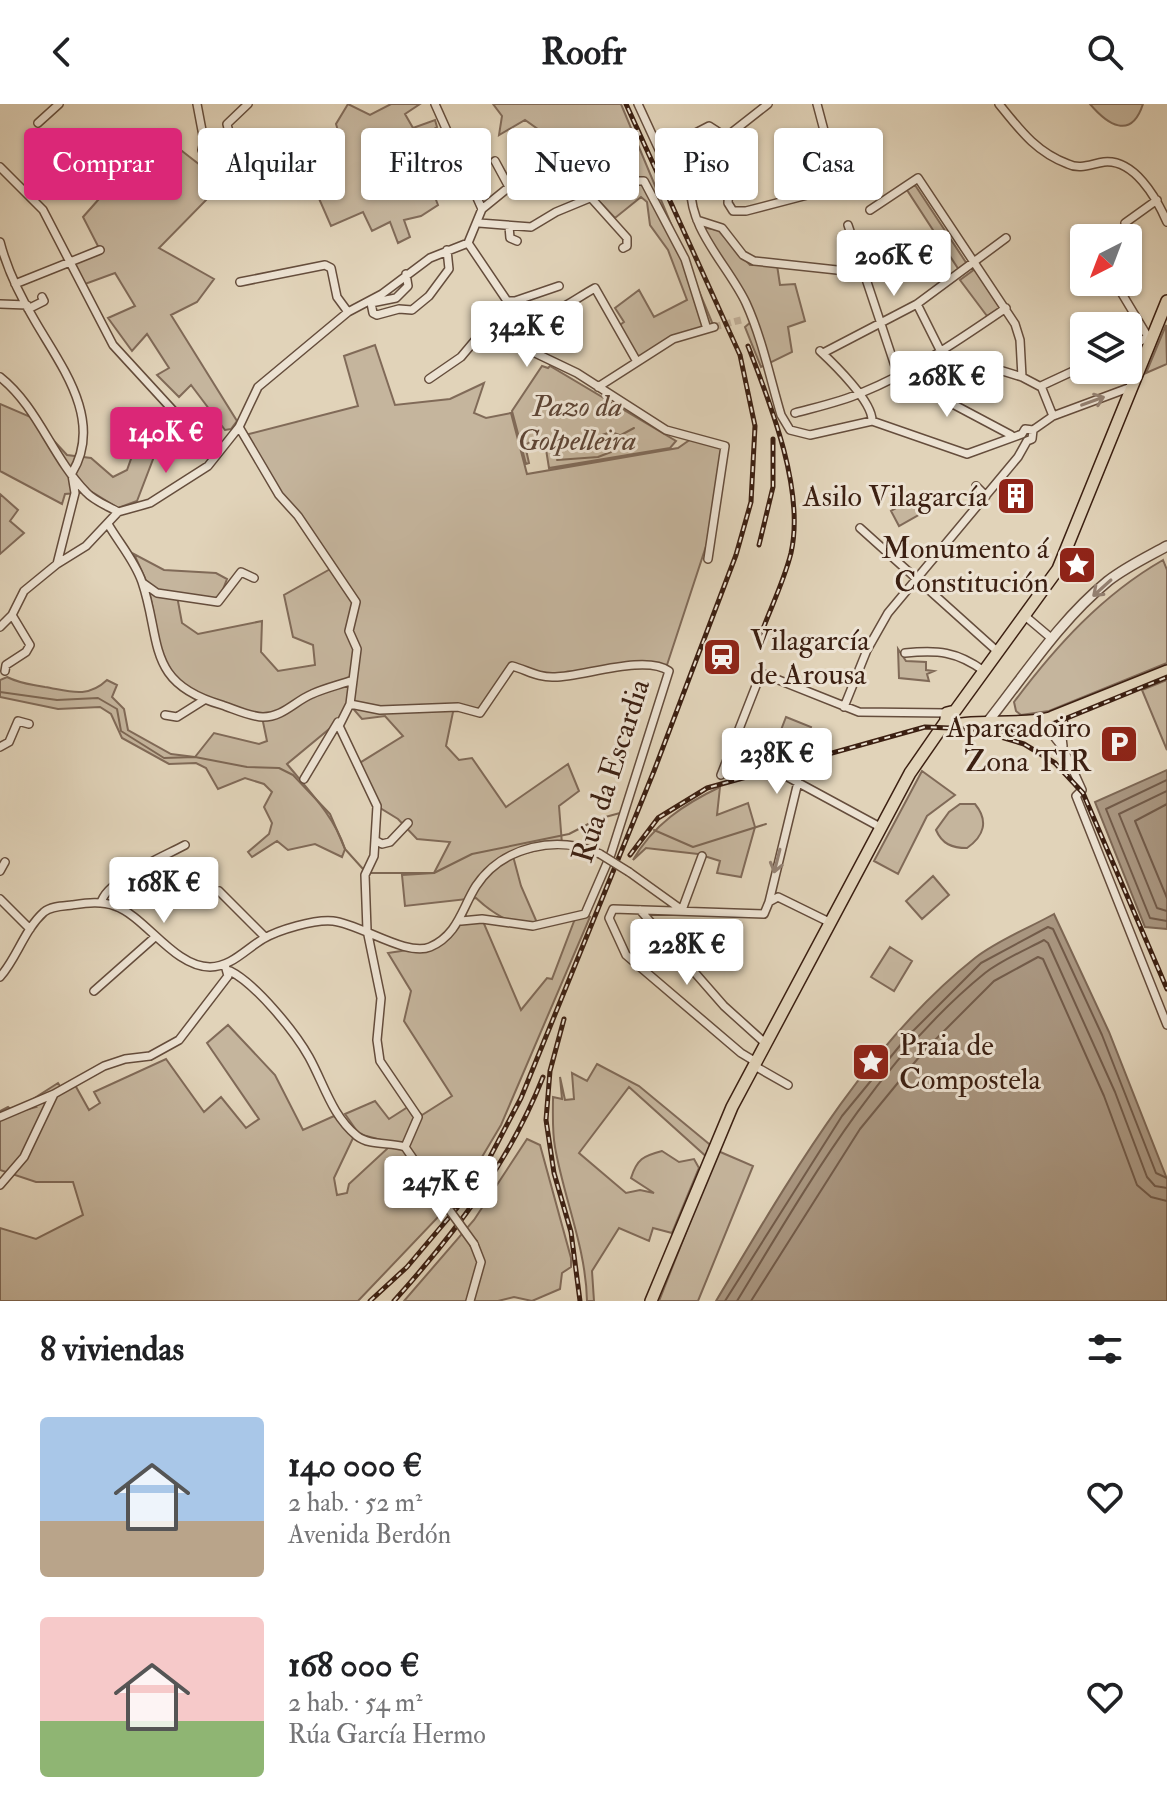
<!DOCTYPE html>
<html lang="es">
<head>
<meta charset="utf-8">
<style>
	:root { --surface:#fff; --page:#f6f6f6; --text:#202124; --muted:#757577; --accent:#db2777 }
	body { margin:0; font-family:"IM FELL Double Pica",serif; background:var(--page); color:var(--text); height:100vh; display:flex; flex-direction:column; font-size:30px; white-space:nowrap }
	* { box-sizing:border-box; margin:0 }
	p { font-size:26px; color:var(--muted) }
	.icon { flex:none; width:44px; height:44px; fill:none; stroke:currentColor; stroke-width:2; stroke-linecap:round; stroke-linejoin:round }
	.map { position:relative; height:1197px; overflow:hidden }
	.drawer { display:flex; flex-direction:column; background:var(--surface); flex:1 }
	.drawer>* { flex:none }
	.banner { position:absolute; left:24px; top:24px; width:1120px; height:72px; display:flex; gap:16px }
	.needle { width:52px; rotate:222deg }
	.controls { position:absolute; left:1070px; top:120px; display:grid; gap:16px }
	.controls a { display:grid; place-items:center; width:72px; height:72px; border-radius:8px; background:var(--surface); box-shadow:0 2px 6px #0004; font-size:40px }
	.price { position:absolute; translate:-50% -68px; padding:0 18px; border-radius:8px; background:#fff; color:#222; font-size:26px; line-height:52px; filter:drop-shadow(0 2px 4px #0008) }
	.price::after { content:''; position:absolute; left:50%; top:48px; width:24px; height:18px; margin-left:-12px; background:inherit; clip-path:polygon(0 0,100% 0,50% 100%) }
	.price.current { background:var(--accent); color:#fff }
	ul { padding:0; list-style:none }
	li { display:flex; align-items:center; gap:24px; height:200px; padding:0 40px }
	li span { display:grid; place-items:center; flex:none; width:224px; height:160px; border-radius:8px; color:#555 }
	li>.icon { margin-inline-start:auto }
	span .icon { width:96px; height:96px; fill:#fffc; stroke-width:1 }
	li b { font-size:34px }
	h2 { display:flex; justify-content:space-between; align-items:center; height:96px; padding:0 40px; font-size:34px }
	.pill { padding:0 28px; border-radius:8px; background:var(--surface); box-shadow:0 2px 6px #0004; font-size:28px; line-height:72px }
	.pill.current { background:var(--accent); color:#fff }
	header { display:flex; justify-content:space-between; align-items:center; height:104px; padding:0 40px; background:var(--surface); font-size:36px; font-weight:700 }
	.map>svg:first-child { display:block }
</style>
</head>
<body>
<header><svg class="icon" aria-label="back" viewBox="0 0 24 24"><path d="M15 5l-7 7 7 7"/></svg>Roofr<svg class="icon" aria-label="search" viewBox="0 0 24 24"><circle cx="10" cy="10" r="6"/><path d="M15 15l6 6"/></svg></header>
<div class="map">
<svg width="1167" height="1197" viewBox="0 0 1167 1197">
	<rect width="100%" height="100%" fill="#e1d3b9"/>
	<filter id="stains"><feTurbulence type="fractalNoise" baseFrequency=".0025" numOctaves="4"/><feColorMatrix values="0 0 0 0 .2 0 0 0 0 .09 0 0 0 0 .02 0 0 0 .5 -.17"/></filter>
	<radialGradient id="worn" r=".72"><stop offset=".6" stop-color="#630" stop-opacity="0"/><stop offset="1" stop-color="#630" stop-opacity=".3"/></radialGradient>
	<!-- green -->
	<path fill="#c5b59d" stroke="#806a58" stroke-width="2" d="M348 0 370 11 391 0H420L405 10 413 24 435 16 437 23 406 43 414 57 396 69 409 90 442 69 448 82 433 88 438 101 421 112 404 116 410 133 398 139 390 118 372 127 363 108 331 122 303 58 343 44 336 20Z
		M493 0H621L714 223 673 235 636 256 617 223 624 218 615 204 639 186 654 213 687 196 668 146 650 121 647 98 641 93 615 114 598 96 614 89 608 74 583 55 628 33 616 26 583 45 567 34 559 40 525 16 499 31 502 12Z
		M1090 0H1143C1131 37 1107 20 1090 0Z
		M173 40 209 68 213 89 159 144 214 175 197 198 171 211 237 317 231 325 225 326 191 281 179 293 157 271 169 264 147 230 132 247 108 214 135 202 115 169 85 180 74 158 100 146 83 113 122 69 157 64 145 49Z
		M915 81 967 160 959 166 907 86Z
		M701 123 718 126 750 161H777L780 181 795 180 805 217 788 223 792 248 761 263 745 223 752 217Z
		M975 165 1000 204 987 212 960 176Z
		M1166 221 1167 260 1146 269Z
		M375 241 395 301 450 295 484 279 474 309 486 314 511 309 527 370 678 344 691 335 722 340 710 430 666 564 649 562 556 573 512 562 480 609 458 603 453 608 446 642 459 656 472 654 506 703 568 660 579 687 559 702 562 740 513 752 521 782 538 821C515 824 492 809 476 794L405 802 402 771 434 769 450 738 417 735 398 715 377 702 358 660 403 632 385 612 362 615 350 601 334 621 287 660C309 687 334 712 345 745L342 753 315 740 288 746 277 737 252 753 248 748 269 730 272 719 264 703 272 688 264 680 245 674 218 685 206 664 196 659 169 660 122 634 111 610 100 603 58 605 0 593V576L7 573C21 580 30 580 45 583 69 587 87 595 107 576L117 581 112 593 124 605 128 626 171 650 195 653 214 629 259 640 267 637 262 613 204 596 175 576 164 561 148 481 134 450 164 466 216 469 227 475 218 498 177 492 182 519 198 530 262 517 261 548 278 567 315 561 313 541 293 533 284 491 332 464 279 391 245 331 358 302 344 252Z
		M542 262 548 264 550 262 676 337 670 344 549 364 545 339H541L539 333 525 341 529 359 526 360 512 307Z
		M0 300 33 314 67 351 91 354 113 373 127 366 136 341 155 350 137 397 118 404 92 388 65 390 62 400 0 367Z
		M0 390 18 406 10 417 24 429 0 450Z
		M921 390 929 405 899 422 891 407Z
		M1163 456 1167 466V559L1049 607 1021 611 1016 607 1014 598C1056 542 1102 491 1163 456Z
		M898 545 906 557 926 558V566L934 567 927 570 929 577 899 574Z
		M1167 576V646L1142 586Z
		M786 613 811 623 801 650 776 639Z
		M922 667 955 691 927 712 898 770 874 757Z
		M720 683 717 711 748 699 755 723 741 773 717 769 720 757 698 750 646 744 633 756C653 721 684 700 720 683Z
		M960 700H975C989 717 984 732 967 744 952 744 942 740 936 726L949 708Z
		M933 772 949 791 922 815 906 797Z
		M585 810 590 813 501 1021 460 1090 358 1197H0V1124L36 1135 83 1111 73 1078H36L0 1066V1007L8 1003 15 1009 36 1003 30 997 58 979 64 988 75 981 89 1006 100 999 94 988 166 955 204 1008 221 993 246 1024 259 1015 207 939 228 921 275 971 303 1026 334 1012 354 1032 334 1074 337 1091 347 1089 349 1080 388 1044 381 1036 359 1030 345 1010 375 997 389 1015 411 1001 422 1011 452 992 404 917 411 887 388 849 434 842 461 817 482 815 521 906 547 874 552 875 576 812Z
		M890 843 912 857 894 887 871 873Z
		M597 960 639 982 714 1044 709 1055 629 983 579 1049 626 1089 640 1086 654 1089 631 1074C637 1055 643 1052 662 1047L679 1058 694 1055 699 1064 672 1129 653 1124 649 1137 619 1124 592 1167 594 1197H587C586 1144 564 1095 555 1043 552 1027 553 1009 553 993L562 995 560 973 565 996 574 995 572 969 587 977Z
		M527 1035 540 1041 571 1154V1163L562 1169 560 1185 532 1197 514 1193 498 1197H404L474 1116Z
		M718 1047 753 1062 698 1197H659Z"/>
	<!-- water -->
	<path fill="#a99680" stroke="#7d6754" stroke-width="2" d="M1167 666V825L1145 823 1095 698Z
		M1054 810 1109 928 1167 1075V1197H716C787 1079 865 941 975 854 998 836 1029 824 1054 810Z"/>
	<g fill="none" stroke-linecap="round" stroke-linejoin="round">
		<!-- shore -->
		<path stroke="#725b49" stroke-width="2" d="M1167 676 1106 705 1150 814 1167 817
			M1167 687 1119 710 1157 804 1167 807
			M1167 700 1135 717 1167 794
			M725 1197 842 1012 907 933 981 859 1048 823 1053 825 1102 931 1156 1069 1167 1074
			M737 1197C807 1082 879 955 985 869 1002 856 1025 846 1044 836L1048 839 1115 988 1147 1073 1155 1082 1167 1084
			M751 1197 860 1025 924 947 994 877 1038 853 1043 855 1104 992 1137 1081 1151 1093 1167 1097"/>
		<!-- stream -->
		<path stroke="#7d6754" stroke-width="2" d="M599 332 611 328 634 336
			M623 345 621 331 634 324
			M557 356 598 353 611 348
			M0 588 57 596 98 594 117 605 121 627 164 654 195 653 247 663 279 664 293 671 330 710 345 745 363 765
			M654 726 693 743 766 720
			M370 769H434L472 750 569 730 598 715 620 709"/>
		<!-- minor-tunnel -->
		<path stroke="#c0af98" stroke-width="7" stroke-dasharray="7 3.5" stroke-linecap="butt" d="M714 223 741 216"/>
		<defs>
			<path id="minor" d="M197 0 204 37 202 46
				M435 0 482 105 468 139 522 219 531 247 577 269 666 326 725 342 708 455
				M638 0 667 63 687 56
				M999 0C1020 26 1036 48 1068 60 1080 66 1091 60 1104 58 1134 55 1156 93 1167 118
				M38 19 59 0
				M726 33 768 0
				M235 53 227 20 248 0
				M730 56 728 99 733 107H746L834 84 838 79 817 0
				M0 63 43 106 113 241 191 326 222 344
				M698 74 680 44 682 36 709 22 726 33 730 56 691 79C687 124 728 161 746 199 762 234 770 274 781 311L790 326 810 331 872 317 967 350 1022 330 1025 325 1033 326
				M592 95 627 134V142L623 144
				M482 105 509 83 495 57
				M870 106 918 74 1015 220 1020 236 1022 273
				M697 116 722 124 743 151 754 157 837 166 861 159
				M479 119 531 123 556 108 631 77H644L685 155 707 225
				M1125 119 1157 96
				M848 121 898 271 1011 331
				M509 122 510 134 517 137
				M0 138C7 165 20 192 35 217 61 262 104 316 72 369
				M406 170 408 182 396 194 371 199 373 209 377 211 399 205 412 206 429 192 449 165 447 146
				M240 178 325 161 331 164 337 193 348 208
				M1115 178 1148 233
				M15 180 100 146
				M508 197H515L524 213C546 219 576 194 595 184L636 256
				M515 197 559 182
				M0 200 27 201
				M917 200 941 248 1022 273 1041 283
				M28 205 44 197 42 193
				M1128 243 1151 232
				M820 247C834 260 873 298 872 317
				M823 249 917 200 1006 134
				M0 273C38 303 52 353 86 388 94 397 108 402 118 408
				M429 275 461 253 508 197
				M598 283 673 235 714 223
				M795 309C817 303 840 298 861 289 913 268 959 236 1006 204
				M1053 312 1041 282 1084 262
				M239 323 279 391 298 412 356 498 349 527 357 545 350 600 339 622 377 702 374 752 365 771 367 826 381 894 377 936 380 957 418 1013 405 1043
				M72 371 75 389 57 460 86 442 118 408
				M976 382 986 392
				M118 408 150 399 208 362 239 323 258 283 348 208 382 190 430 154 468 139
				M108 420C119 439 135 457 142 478 162 537 145 579 222 601 234 605 251 613 263 613 283 613 295 597 312 590 325 584 339 581 353 576
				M860 424 998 548
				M143 479 157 489 218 498 241 468 254 474
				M1025 512 1051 534
				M0 523 12 511 24 487 57 460
				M905 549C938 546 956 547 984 567
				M5 567 6 561 26 548 30 541 12 511
				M350 600 380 606 458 603 480 609 512 562C527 566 538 574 555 573 582 573 645 550 669 567L611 750 585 810 533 822 482 815 461 817
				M844 603 867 546 888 509 1018 353 1027 337 1032 335 1033 326 1053 312 1131 283
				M165 611 177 613 204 596
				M1061 625 1063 642
				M1052 630 1063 644 1082 686 1076 692 1167 921
				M0 643 9 638 18 617 29 620
				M721 671 761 569 859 608 947 609
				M784 671 880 723
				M304 675 338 618
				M375 736 382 740 390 738 408 719
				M0 767 5 758
				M629 768 682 806 702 752
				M219 787 265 833
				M0 795 30 825
				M769 798 798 678
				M101 799C106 776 165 752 185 741
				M640 806 724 902 765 939
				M230 867C256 880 295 928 309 953 324 980 332 1012 357 1032 370 1042 390 1038 405 1043
				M0 873C17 854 24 826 44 808 51 802 63 802 72 801 87 799 101 797 115 802 145 812 174 863 210 863 231 863 246 845 263 835 278 826 315 815 333 817 360 820 407 853 430 843 458 831 462 804 476 782 502 742 559 730 600 750
				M94 887 155 833
				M756 958 741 949 626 851 609 814 613 805 764 810 769 798 778 793 829 818
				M753 961 788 981
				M0 1013 54 990
				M405 1043 432 1082
				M0 1081 24 1053 54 990 104 962 125 955 150 952 179 936 228 872 225 861
				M470 1197 481 1158 474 1140"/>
			<path id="tertiary" d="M986 620C1025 571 1059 517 1108 477 1126 463 1147 453 1167 442"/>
			<path id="primary" d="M1046 621a8 8 0 1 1 16 0a8 8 0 1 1-16 0Z
				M1052 613 1167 567
				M950 621 946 615 947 609 955 607 1058 465 1167 197
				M944 625C960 614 1021 622 1050 614
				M651 1197 732 1003 910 669 946 617"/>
		</defs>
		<!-- minor casing -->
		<use href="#minor" stroke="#654d3c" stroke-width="10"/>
		<!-- tertiary casing -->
		<use href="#tertiary" stroke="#654d3c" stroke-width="12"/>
		<!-- primary casing -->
		<use href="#primary" stroke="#3c2012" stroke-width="14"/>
		<!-- minor -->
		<use href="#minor" stroke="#ece2d2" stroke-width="7"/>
		<!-- tertiary -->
		<use href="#tertiary" stroke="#ece2d2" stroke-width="9"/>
		<!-- primary -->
		<use href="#primary" stroke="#e1d3b9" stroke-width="11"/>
		<defs>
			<path id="rail" d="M748 242C771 301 805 387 791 449 784 477 771 503 761 530
				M759 441 773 383V335
				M1001 628 1045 623 1167 573
				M630 751 658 714 707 684 925 623 974 625 1024 640 1055 659 1083 689 1167 885
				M564 915 550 967 546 1016 554 1069 571 1128 580 1197
				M370 1197 407 1163 457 1104 490 1053 521 994 654 667 736 451 751 398 755 322 740 251 626 0
				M394 1197C455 1129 509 1059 543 973"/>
		</defs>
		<!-- rail casing -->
		<use href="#rail" stroke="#3c2012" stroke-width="5"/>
		<!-- rail -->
		<use href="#rail" stroke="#ece2d2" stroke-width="2" stroke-dasharray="6" stroke-linecap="butt"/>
		<defs>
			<path id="minor-bridge" d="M600 750 629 768
				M432 1082 474 1140"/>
		</defs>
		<!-- minor-bridge casing -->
		<use href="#minor-bridge" stroke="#654d3c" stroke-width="10" stroke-linecap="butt"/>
		<!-- minor-bridge -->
		<use href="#minor-bridge" stroke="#ece2d2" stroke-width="7"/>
	</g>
	<!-- one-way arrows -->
	<defs><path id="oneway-shaft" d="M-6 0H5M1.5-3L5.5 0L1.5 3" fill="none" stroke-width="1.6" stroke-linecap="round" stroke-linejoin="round" transform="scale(2)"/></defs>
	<g stroke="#948172">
		<use href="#oneway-shaft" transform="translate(1093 297) rotate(-20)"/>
		<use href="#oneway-shaft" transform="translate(1102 484) rotate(138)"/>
		<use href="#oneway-shaft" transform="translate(777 757) rotate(104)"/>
	</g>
	<!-- icons -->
	<defs>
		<symbol id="building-square" viewBox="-11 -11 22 22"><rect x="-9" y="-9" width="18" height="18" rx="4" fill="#8f2418" stroke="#ece2d2"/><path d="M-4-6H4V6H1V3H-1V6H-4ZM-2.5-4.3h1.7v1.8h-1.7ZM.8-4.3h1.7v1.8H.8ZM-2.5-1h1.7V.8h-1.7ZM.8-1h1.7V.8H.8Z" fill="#fff"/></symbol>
		<symbol id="sight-square" viewBox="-11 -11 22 22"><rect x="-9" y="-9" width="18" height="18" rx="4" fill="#8f2418" stroke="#ece2d2"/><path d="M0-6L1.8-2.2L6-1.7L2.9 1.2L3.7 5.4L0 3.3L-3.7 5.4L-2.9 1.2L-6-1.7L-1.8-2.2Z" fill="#fff"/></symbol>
		<symbol id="station-square" viewBox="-11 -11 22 22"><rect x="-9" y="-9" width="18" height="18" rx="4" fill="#8f2418" stroke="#ece2d2"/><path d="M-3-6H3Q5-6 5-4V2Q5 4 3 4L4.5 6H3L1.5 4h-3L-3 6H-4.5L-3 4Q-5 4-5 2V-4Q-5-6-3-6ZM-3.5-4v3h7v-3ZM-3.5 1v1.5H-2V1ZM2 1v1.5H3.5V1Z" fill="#fff"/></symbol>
		<symbol id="parking-square" viewBox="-11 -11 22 22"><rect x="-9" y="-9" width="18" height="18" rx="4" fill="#8f2418" stroke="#ece2d2"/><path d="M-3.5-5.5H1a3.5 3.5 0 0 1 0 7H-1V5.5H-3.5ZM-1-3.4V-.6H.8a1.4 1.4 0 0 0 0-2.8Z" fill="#fff"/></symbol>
	</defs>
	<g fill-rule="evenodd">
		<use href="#building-square" x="994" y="370" width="44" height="44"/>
		<use href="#sight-square" x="1055" y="439" width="44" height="44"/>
		<use href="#station-square" x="700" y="531" width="44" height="44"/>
		<use href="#parking-square" x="1097" y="618" width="44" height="44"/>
		<use href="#sight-square" x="849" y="936" width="44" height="44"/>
	</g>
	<g text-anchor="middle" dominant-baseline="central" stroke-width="6" stroke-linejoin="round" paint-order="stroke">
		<!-- park labels -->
		<g font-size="30" font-style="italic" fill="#5e4535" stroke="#ece2d2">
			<text x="577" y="302">Pazo da<tspan x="577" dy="34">Golpelleira</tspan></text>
		</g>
		<!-- poi labels -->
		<g font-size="30" fill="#3c2012" stroke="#ece2d2" text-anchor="end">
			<text x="988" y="392">Asilo Vilagarcía</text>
			<text x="1049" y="444">Monumento á<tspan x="1049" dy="34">Constitución</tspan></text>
			<text x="750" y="536" text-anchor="start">Vilagarcía<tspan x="750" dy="34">de Arousa</tspan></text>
			<text x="1091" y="623">Aparcadoiro<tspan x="1091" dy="34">Zona TIR</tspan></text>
			<text x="899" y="941" text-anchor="start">Praia de<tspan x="899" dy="34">Compostela</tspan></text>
		</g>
		<!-- street labels -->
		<g font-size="30" fill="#3c2012" stroke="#ece2d2">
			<text transform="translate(611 667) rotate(-72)">Rúa da Escardia</text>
		</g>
	</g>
	<rect width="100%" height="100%" filter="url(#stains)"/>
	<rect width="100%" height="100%" fill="url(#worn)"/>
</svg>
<div class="controls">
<a><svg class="needle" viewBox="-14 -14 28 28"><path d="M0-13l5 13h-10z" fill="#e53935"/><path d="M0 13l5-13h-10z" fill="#757577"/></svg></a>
<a><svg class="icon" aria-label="layers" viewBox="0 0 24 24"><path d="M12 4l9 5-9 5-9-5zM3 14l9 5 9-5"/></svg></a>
</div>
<b class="price" style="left:894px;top:194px">206K €</b>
<b class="price" style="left:527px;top:265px">342K €</b>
<b class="price" style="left:947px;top:315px">268K €</b>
<b class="price current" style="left:166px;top:371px">140K €</b>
<b class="price" style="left:777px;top:692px">238K €</b>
<b class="price" style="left:164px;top:821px">168K €</b>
<b class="price" style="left:687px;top:883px">228K €</b>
<b class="price" style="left:441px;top:1120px">247K €</b>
<div class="banner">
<a class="pill current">Comprar</a>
<a class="pill">Alquilar</a>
<a class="pill">Filtros</a>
<a class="pill">Nuevo</a>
<a class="pill">Piso</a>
<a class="pill">Casa</a>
</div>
</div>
<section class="drawer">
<h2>8 viviendas<svg class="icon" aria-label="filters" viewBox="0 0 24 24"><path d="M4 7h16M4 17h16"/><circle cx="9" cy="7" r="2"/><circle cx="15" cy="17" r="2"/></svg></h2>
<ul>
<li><span style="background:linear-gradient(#a9c7e8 65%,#b9a48a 0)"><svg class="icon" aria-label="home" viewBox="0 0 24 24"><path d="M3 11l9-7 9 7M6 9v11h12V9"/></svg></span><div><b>140 000 €</b><p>2 hab. · 52 m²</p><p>Avenida Berdón</p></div><svg class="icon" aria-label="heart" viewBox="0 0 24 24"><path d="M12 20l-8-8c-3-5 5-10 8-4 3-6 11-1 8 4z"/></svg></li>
<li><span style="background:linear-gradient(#f6c9c9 65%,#8fb573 0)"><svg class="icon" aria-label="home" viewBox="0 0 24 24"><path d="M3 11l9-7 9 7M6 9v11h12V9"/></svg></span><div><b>168 000 €</b><p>2 hab. · 54 m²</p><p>Rúa García Hermo</p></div><svg class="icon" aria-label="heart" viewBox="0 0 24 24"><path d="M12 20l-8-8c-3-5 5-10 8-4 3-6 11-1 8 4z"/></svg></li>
</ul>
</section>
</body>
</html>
